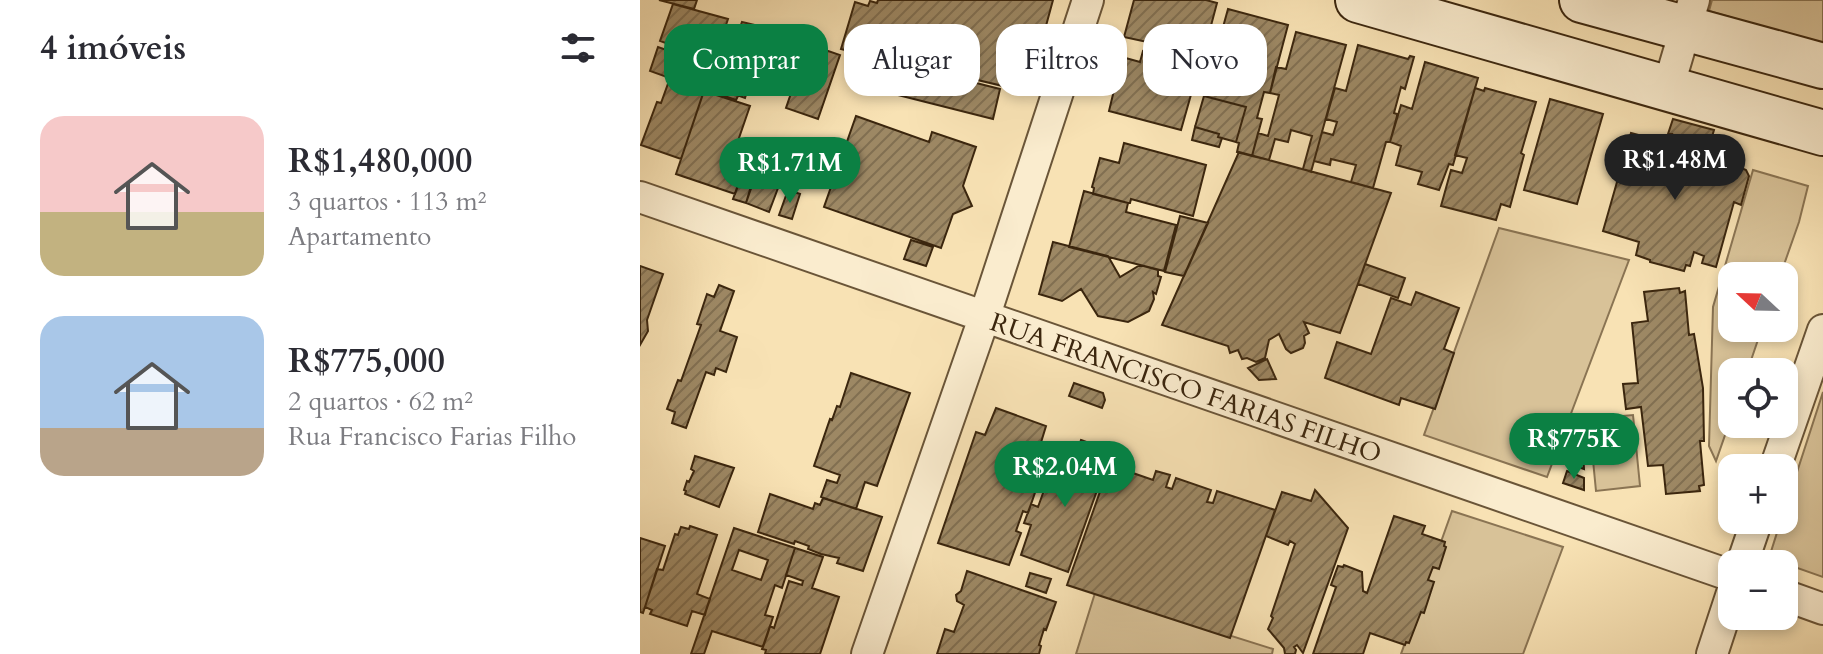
<!DOCTYPE html>
<html lang="pt">
<head>
<meta charset="utf-8">
<style>
	:root { --surface:#fff; --page:#f7f7f7; --text:#2b2b33; --muted:#7c7c81; --accent:#0b8043 }
	body { margin:0; font-family:Cardo,serif; background:var(--page); color:var(--text); height:100vh; display:flex; flex-direction:column; font-size:30px; white-space:nowrap }
	* { box-sizing:border-box; margin:0 }
	p { font-size:26px; color:var(--muted) }
	.icon { flex:none; width:44px; height:44px; fill:none; stroke:currentColor; stroke-width:2; stroke-linecap:round; stroke-linejoin:round }
	.map { position:relative; flex:1; overflow:hidden }
	.side { display:flex; flex-direction:column; background:var(--surface); width:640px }
	.side>* { flex:none }
	.guide { position:absolute; left:24px; top:24px; width:760px; height:72px; display:flex; gap:16px }
	.needle { width:52px; rotate:292deg }
	.controls { position:absolute; left:1078px; top:262px; display:grid; gap:16px }
	.controls a { display:grid; place-items:center; width:80px; height:80px; border-radius:16px; background:var(--surface); box-shadow:0 4px 12px #0003; font-size:40px }
	.price { position:absolute; translate:-50% -68px; padding:0 18px; border-radius:28px; background:var(--accent); color:#fff; font-size:26px; line-height:52px; filter:drop-shadow(0 2px 4px #0008) }
	.price::after { content:''; position:absolute; left:50%; top:48px; width:24px; height:18px; margin-left:-12px; background:inherit; clip-path:polygon(0 0,100% 0,50% 100%) }
	.price.selected { background:#222; color:#fff }
	ul { padding:0; list-style:none }
	li { display:flex; align-items:center; gap:24px; height:200px; padding:0 40px }
	li span { display:grid; place-items:center; flex:none; width:224px; height:160px; border-radius:24px; color:#555 }
	li>.icon { margin-inline-start:auto }
	span .icon { width:96px; height:96px; fill:#fffc; stroke-width:1 }
	li b { font-size:34px }
	h2 { display:flex; justify-content:space-between; align-items:center; height:96px; padding:0 40px; font-size:34px }
	.pill { padding:0 28px; border-radius:24px; background:var(--surface); box-shadow:0 4px 12px #0003; font-size:28px; line-height:72px }
	.pill.selected { background:var(--accent); color:#fff }
	main { display:flex; flex:1; min-height:0 }
	.map>svg:first-child { display:block }
</style>
</head>
<body>
<main>
<section class="side">
<h2>4 imóveis<svg class="icon" aria-label="filters" viewBox="0 0 24 24"><path d="M4 7h16M4 17h16"/><circle cx="9" cy="7" r="2"/><circle cx="15" cy="17" r="2"/></svg></h2>
<ul>
<li><span style="background:linear-gradient(#f6c9c9 60%,#c2b280 0)"><svg class="icon" aria-label="home" viewBox="0 0 24 24"><path d="M3 11l9-7 9 7M6 9v11h12V9"/></svg></span><div><b>R$1,480,000</b><p>3 quartos · 113 m²</p><p>Apartamento</p></div></li>
<li><span style="background:linear-gradient(#a9c7e8 70%,#b9a48a 0)"><svg class="icon" aria-label="home" viewBox="0 0 24 24"><path d="M3 11l9-7 9 7M6 9v11h12V9"/></svg></span><div><b>R$775,000</b><p>2 quartos · 62 m²</p><p>Rua Francisco Farias Filho</p></div></li>
</ul>
</section>
<div class="map">
<svg width="1183" height="654" viewBox="0 0 1183 654">
	<defs>
		<pattern id="building-hatch" width="6" height="6" patternUnits="userSpaceOnUse" patternTransform="scale(2)"><rect width="6" height="6" fill="#9d8864"/><path d="M-1 1l2-2M0 6l6-6M5 7l2-2" fill="none" stroke="#816f51"/></pattern>
	</defs>
	<rect width="100%" height="100%" fill="#f8e2b4"/>
	<filter id="stains"><feTurbulence type="fractalNoise" baseFrequency=".0025" numOctaves="4"/><feColorMatrix values="0 0 0 0 .2 0 0 0 0 .09 0 0 0 0 .02 0 0 0 .5 -.17"/></filter>
	<radialGradient id="worn" r=".72"><stop offset=".6" stop-color="#630" stop-opacity="0"/><stop offset="1" stop-color="#630" stop-opacity=".3"/></radialGradient>
	<!-- green -->
	<path fill="#d8c298" stroke="#8a7453" stroke-width="2" d="M1072 0H1183V44L1069 11Z
		M1113 170 1168 186 1159 222 1140 276H1092V328H1122L1107 372H1092V415L1076 461 1069 446 1073 307Z
		M859 228 989 260 907 477 784 435Z
		M1183 392V577L1129 558 1141 520H1144V512Z
		M993 415 1000 486 956 491 949 419Z
		M812 511 923 547 883 654H761Z
		M455 593 633 649 632 654H436Z"/>
	<!-- building -->
	<path fill="url(#building-hatch)" stroke="#3b260e" stroke-width="2" fill-rule="evenodd" d="M19 0H57L54 9Z
		M238 0H413L388 92 312 74 311 77 276 68 277 64 262 61 261 64 201 49 215 2 228 6 230 1 237 3Z
		M494 0H566L577 3 564 52 575 55 571 70 509 52 512 43 484 37Z
		M33 4 88 19 41 159 1 145 17 102 21 103 30 78 10 71 18 47 35 53 37 47 20 41Z
		M588 9 648 25 630 93 624 92 617 118 622 119 612 156 597 152 599 143 596 142 606 107 564 96Z
		M102 22 119 26 118 31 149 41 139 68 117 60 105 98 66 84 82 37 95 41Z
		M656 32 706 45 671 172 663 169 672 136 651 130 648 142 635 139 629 160 612 156 618 133 628 136 639 95 630 93 636 67 646 69Z
		M168 44 200 55 178 119 146 108Z
		M718 45 768 59 770 56 774 57 765 89 761 87 754 113 757 114V116L750 142H746L733 188 711 182 716 165 691 159 690 165 674 161 682 132 693 135 697 122 686 119 695 88 706 91Z
		M503 51 525 57 523 68 556 77 541 130 469 111 482 57 500 62Z
		M785 62 838 78 813 165 809 164 799 190 778 184 782 172 756 165 761 146 750 142 761 105 772 109Z
		M261 64 360 89 353 119 254 94Z
		M66 84 98 96 96 100 64 89Z
		M835 88 844 91 845 88 896 102 881 153 884 155 870 207 861 204 856 220 801 206 811 170 822 173 827 158 815 155Z
		M64 91 110 106 88 170 102 175 95 194 36 174Z
		M564 96 606 107 596 142 578 137 579 134 555 127Z
		M910 99 963 114 937 204 884 190Z
		M216 116 289 142 292 132 336 147 323 186 332 206 313 214 301 248 184 207Z
		M1033 119 1074 130 1068 150 1030 140 1032 134H1028Z
		M555 127 579 134 578 137 582 138 579 147 552 140Z
		M991 133 1100 162 1099 167 1106 170 1109 176 1101 205 1094 202 1076 267 1062 263 1064 256 1054 252 1050 266 1046 265 1044 271 1010 262V260L996 255 999 242 963 231Z
		M484 143 566 165 553 216 491 199 490 203H488L453 194 454 188 452 187 460 158 479 163Z
		M599 152 751 193 700 333 664 322 669 333 664 336 665 343 663 348 651 353 646 349 639 334 629 340 625 358 616 362 607 358 602 359 598 350 590 353 588 346 522 325Z
		M117 171 141 180 129 212 106 203Z
		M100 179 112 183 106 203 93 199Z
		M148 190 160 194 152 219 139 215Z
		M444 191 488 203 486 212 536 225 524 271 429 247Z
		M540 216 568 223 544 276 525 272Z
		M271 240 293 247 286 266 264 259Z
		M413 242 468 256 480 277 500 265 518 270V276L521 277 516 294 513 292 514 299 509 311 488 322 458 316 441 289 422 301 399 294Z
		M725 264 765 278 758 298 718 284Z
		M0 266 23 274 7 320 8 331 0 345Z
		M79 285 94 291 80 331 97 337 86 372 76 368 74 375 66 372 46 428 32 423 35 412 27 409 38 380 41 381 61 325 57 324 67 294 74 297Z
		M1039 288 1040 293 1045 291 1049 335 1054 334 1063 388 1064 441H1060L1064 485 1059 486 1060 491 1026 494 1023 465 1008 466 1001 407 986 409 983 384 998 383 992 323 1008 321 1004 292Z
		M776 292 819 308 804 349 814 353 795 409 761 398 759 405 685 378 697 342 731 354 751 298 771 305Z
		M627 359 636 379 619 380 608 368Z
		M211 373 270 393 237 486 225 482 216 509 181 497 187 480 197 483 200 475 174 466 190 419 192 420 197 406 200 407Z
		M434 383 463 393 465 400 462 408 429 396Z
		M356 408 406 426 399 449 409 452 388 513 383 511 376 531 381 533 369 565 298 543 336 432 345 435Z
		M441 440 471 451 428 572 381 555 391 525 384 523 391 504 398 507 411 471 428 477Z
		M934 448 943 452 944 469 930 464Z
		M473 455 493 462 490 472 513 480 516 471 530 475 526 487 532 489 536 478 571 490 567 502 573 503 577 491 635 510 590 638 427 585Z
		M55 456 94 468 79 507 45 494 46 491 44 490 47 481 49 482 54 471 51 469Z
		M927 471 944 478V490L923 483Z
		M675 490 708 528 663 653 657 645 654 647 656 650 655 654H645L644 648 628 629 633 618 631 616 655 544 650 541 648 545 626 536 642 492 671 501Z
		M130 494 173 509 175 503 180 505 183 498 242 517 223 571 197 563 199 558 181 554 168 549 169 546 155 541 154 544 118 532Z
		M754 516 785 526 782 534 805 542 804 546 806 547 799 569 793 567 788 580 794 582 784 613 781 612 769 643 766 642 765 645 730 633 723 654H673L696 587 691 585 698 566 703 567 704 565 722 572 723 591 727 593Z
		M50 526 77 535 57 594 70 599 66 611 65 615 52 611 47 626 10 614 12 610 5 607 17 569 23 570 35 534 38 535 41 527 49 529Z
		M94 528 155 548 142 588 135 585 125 615 133 617 127 636 123 647 72 631 64 654H51ZM99 550 128 560 121 580 92 570Z
		M0 538 25 546 3 613 0 612Z
		M155 548 183 557 172 588 199 597 180 654H125L126 650 122 649 130 626 134 628 149 581 162 585 163 581 146 575Z
		M327 571 416 602 406 630 404 629 399 645 401 646 399 654H297L305 629 314 632 324 605 317 601 316 595 321 591Z
		M390 573 411 579 406 593 386 586Z"/>
	<g fill="none" stroke-linecap="round" stroke-linejoin="round">
		<defs>
			<path id="street" d="M1028 88 1054 0
				M0 197 1092 576
				M1135 468 1183 330
				M1102 564 1117 520
				M1144 595 1183 609
				M227 654 344 318 448 0
				M1072 654 1092 593"/>
			<path id="secondary" d="M718 0 1183 133
				M942 0 1183 66"/>
		</defs>
		<!-- street casing -->
		<use href="#street" stroke="#6a5538" stroke-width="34"/>
		<!-- secondary casing -->
		<use href="#secondary" stroke="#3b260e" stroke-width="48"/>
		<!-- street -->
		<use href="#street" stroke="#faecce" stroke-width="30"/>
		<!-- secondary -->
		<use href="#secondary" stroke="#faecce" stroke-width="44"/>
	</g>
	<g text-anchor="middle" dominant-baseline="central" stroke-width="8" stroke-linejoin="round" paint-order="stroke">
		<!-- street labels -->
		<g font-size="26" fill="#3b260e" stroke="#faecce">
			<text transform="translate(546 388) rotate(19)">RUA FRANCISCO FARIAS FILHO</text>
		</g>
	</g>
	<rect width="100%" height="100%" filter="url(#stains)"/>
	<rect width="100%" height="100%" fill="url(#worn)"/>
</svg>
<div class="controls">
<a><svg class="needle" viewBox="-14 -14 28 28"><path d="M0-13l5 13h-10z" fill="#e53935"/><path d="M0 13l5-13h-10z" fill="#7c7c81"/></svg></a>
<a><svg class="icon" aria-label="locate" viewBox="0 0 24 24"><circle cx="12" cy="12" r="6"/><path d="M12 2v4M12 18v4M2 12h4M18 12h4"/></svg></a>
<a>+</a>
<a>−</a>
</div>
<b class="price selected" style="left:1035px;top:202px">R$1.48M</b>
<b class="price" style="left:150px;top:205px">R$1.71M</b>
<b class="price" style="left:934px;top:481px">R$775K</b>
<b class="price" style="left:425px;top:509px">R$2.04M</b>
<div class="guide">
<a class="pill selected">Comprar</a>
<a class="pill">Alugar</a>
<a class="pill">Filtros</a>
<a class="pill">Novo</a>
</div>
</div>
</main>
</body>
</html>
